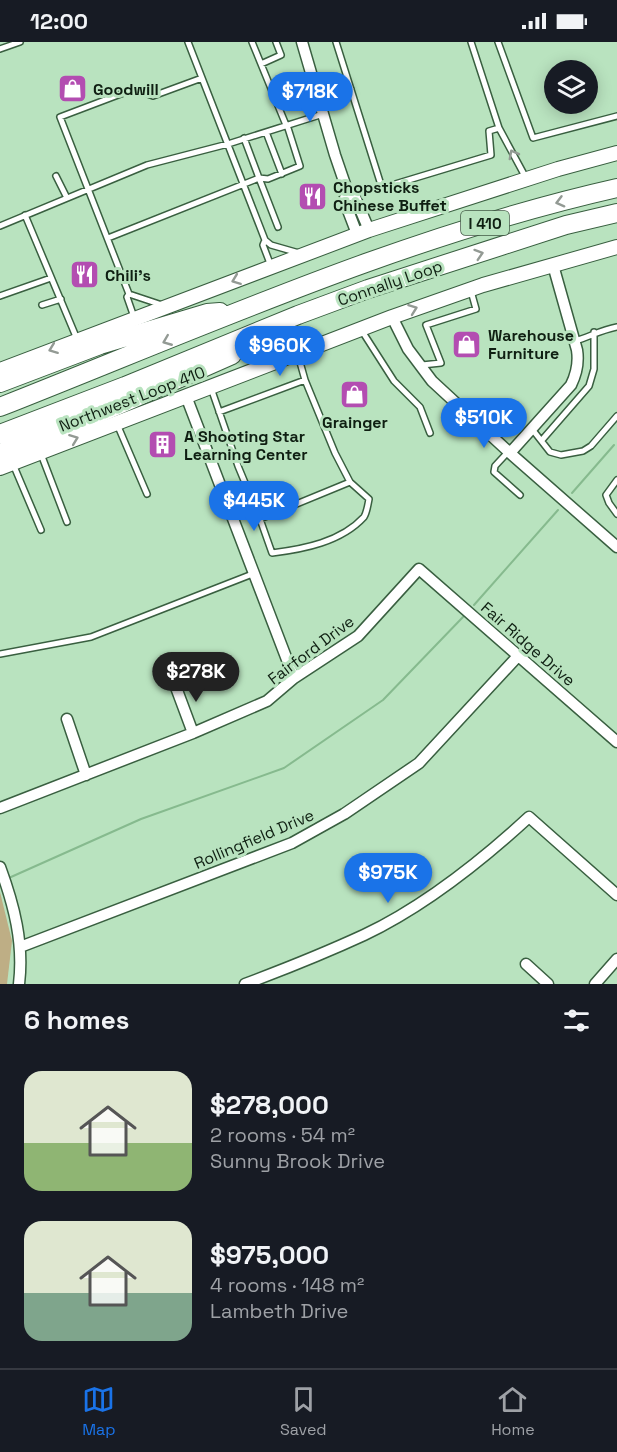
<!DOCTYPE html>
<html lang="en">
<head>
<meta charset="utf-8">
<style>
	:root { --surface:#171b24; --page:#20242c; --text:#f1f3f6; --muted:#9ea1a6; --line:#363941; --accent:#1a73e8 }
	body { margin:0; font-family:"Space Grotesk",sans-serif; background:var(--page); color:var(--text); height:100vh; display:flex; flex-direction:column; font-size:22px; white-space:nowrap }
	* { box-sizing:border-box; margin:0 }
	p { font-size:20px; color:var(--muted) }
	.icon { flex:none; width:33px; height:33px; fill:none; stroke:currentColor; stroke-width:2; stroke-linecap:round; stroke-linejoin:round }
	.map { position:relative; height:942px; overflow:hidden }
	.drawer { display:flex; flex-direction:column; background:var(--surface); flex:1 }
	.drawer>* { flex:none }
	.controls { position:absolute; left:544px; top:18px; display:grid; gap:12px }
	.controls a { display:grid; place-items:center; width:54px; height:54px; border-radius:50%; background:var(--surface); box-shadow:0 3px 15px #0003; font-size:30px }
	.price { position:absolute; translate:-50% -51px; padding:0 14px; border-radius:21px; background:var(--accent); color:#fff; font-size:20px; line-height:39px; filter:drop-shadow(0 2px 3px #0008) }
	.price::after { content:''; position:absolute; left:50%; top:36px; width:18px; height:14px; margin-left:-9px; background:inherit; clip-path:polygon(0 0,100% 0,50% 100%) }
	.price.on { background:#222; color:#fff }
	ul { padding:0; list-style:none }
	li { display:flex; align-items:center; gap:18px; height:150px; padding:0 24px }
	li span { display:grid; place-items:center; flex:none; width:168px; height:120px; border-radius:18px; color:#555 }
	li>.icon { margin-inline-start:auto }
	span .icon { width:72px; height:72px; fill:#fffc; stroke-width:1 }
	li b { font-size:26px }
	h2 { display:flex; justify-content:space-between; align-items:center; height:72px; padding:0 24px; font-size:26px }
	.status { display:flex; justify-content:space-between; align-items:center; height:42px; padding:0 30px; background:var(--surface); direction:ltr }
	.status svg { height:16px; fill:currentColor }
	.menu { display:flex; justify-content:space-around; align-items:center; height:84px; border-top:2px solid var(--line); background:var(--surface); font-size:16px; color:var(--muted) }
	.menu a { display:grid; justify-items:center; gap:3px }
	.menu .on { color:var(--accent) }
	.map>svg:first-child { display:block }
</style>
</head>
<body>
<div class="status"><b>12:00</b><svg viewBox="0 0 49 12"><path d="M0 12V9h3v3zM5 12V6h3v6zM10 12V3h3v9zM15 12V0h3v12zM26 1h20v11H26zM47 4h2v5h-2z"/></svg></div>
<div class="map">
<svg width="617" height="942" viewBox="0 0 617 942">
	<rect width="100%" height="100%" fill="#b9e3bf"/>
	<!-- green -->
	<path fill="#beae85" d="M0 850 12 899 7 942H0Z"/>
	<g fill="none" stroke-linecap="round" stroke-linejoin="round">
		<!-- stream -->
		<path stroke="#86ba8e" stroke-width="2" d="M572 451 614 403
			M474 563 558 468
			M11 835 141 777 284 726 383 658 463 575"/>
		<defs>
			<path id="service" d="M188 0 265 198 263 203 271 224
				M252 0 286 83
				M336 0 382 146 491 113 489 89 499 86 471 0
				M498 0 533 96 617 74
				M0 7 20 0
				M261 22 281 13 276 0
				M318 56 351 47
				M499 86 526 136
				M266 90 282 132
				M56 134 67 156
				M25 173 77 297
				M0 184 147 123 228 102 323 72
				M278 185 259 136 268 137 300 124 287 83
				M108 196 259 136 244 96
				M265 198 271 203 299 211
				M129 252 162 263
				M0 254 51 236
				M42 263 61 257
				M134 275 127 255 129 252 60 75 134 47 153 54 202 36
				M362 289 394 339 420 365 430 391
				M575 299C589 295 601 288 617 285
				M422 323 441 321 426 283 476 267 471 249
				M211 346 238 424 260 477 272 511C304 507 341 500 364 475 367 470 368 462 369 457L350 440 335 411 305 338 298 313
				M219 370 305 338
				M117 382 147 452
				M532 387 550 410 561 413 583 409 591 404 617 374
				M542 398 589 344 594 327V290
				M508 410 495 424 494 430 520 453
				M41 412 67 480
				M13 422 41 488
				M617 438 606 453 609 461 617 472
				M260 477 350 440
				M0 612 91 595 255 531"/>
			<path id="minor" d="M302 0 335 113 348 151 344 158 357 192
				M348 151 355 155 369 188
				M392 275 408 307 432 339 510 411 617 505
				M186 354 294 636
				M510 411 571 343C577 331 579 321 577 308L553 223
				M174 640 193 691
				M67 677 86 733
				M0 766 193 691 267 659 294 636 358 594 419 527 617 700
				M0 825C14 863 24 901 19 942
				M20 905 292 801 344 772 419 721 518 614
				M526 922 548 942
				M245 942C285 927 325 911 364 893 425 864 480 820 529 775L617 853
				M595 942 617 917"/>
			<path id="secondary" d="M0 328 369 188 558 127 617 111
				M0 426 392 275 483 243 617 205"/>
			<path id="motorway" d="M0 341 100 303 207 271 220 270
				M0 365C203 285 404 194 617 146
				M0 392 125 344 298 273 368 247 566 183 617 171
				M0 411 80 380 232 313"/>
		</defs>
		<!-- service casing -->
		<use href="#service" stroke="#395f40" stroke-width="8"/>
		<!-- minor casing -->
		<use href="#minor" stroke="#395f40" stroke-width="13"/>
		<!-- secondary casing -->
		<use href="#secondary" stroke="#395f40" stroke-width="16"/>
		<!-- motorway casing -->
		<use href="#motorway" stroke="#395f40" stroke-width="20"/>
		<!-- service -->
		<use href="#service" stroke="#fff" stroke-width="5"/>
		<!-- minor -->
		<use href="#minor" stroke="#fff" stroke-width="10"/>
		<!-- secondary -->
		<use href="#secondary" stroke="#fff" stroke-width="14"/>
		<!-- motorway -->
		<use href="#motorway" stroke="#fff" stroke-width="18"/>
	</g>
	<!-- one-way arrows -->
	<defs><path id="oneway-chevron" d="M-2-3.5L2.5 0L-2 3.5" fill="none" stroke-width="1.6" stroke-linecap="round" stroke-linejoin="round" transform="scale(1.5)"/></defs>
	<g stroke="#939a94">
		<use href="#oneway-chevron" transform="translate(513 112) rotate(-118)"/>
		<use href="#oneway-chevron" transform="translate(560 160) rotate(165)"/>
		<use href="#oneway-chevron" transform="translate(479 212) rotate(-18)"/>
		<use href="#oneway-chevron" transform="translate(236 238) rotate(159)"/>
		<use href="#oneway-chevron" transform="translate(413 267) rotate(-20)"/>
		<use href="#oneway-chevron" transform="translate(167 299) rotate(158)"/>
		<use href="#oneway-chevron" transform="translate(53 307) rotate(159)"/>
		<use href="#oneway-chevron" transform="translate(74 397) rotate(-21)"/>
	</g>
	<!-- icons -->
	<defs>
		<symbol id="shop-square" viewBox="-11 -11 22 22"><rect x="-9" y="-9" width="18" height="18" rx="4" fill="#b34db1" stroke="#b9e3bf"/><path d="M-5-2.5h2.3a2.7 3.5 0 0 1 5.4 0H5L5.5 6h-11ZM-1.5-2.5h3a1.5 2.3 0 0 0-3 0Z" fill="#fff"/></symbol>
		<symbol id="restaurant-square" viewBox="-11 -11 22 22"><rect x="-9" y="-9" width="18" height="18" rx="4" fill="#b34db1" stroke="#b9e3bf"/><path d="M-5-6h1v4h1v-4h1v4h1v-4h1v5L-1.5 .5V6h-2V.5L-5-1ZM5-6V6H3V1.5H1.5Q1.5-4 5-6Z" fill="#fff"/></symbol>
		<symbol id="building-square" viewBox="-11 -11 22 22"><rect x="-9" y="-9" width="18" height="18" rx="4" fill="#b34db1" stroke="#b9e3bf"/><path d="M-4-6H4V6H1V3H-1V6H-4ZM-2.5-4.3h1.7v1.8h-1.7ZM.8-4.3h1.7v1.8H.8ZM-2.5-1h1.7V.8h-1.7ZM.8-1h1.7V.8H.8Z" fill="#fff"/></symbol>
	</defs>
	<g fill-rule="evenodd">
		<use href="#shop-square" x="56" y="30" width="33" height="33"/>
		<use href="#restaurant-square" x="296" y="138" width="33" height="33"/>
		<use href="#restaurant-square" x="68" y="216" width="33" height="33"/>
		<use href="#shop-square" x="450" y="286" width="33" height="33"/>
		<use href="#shop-square" x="338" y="336" width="33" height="33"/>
		<use href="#building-square" x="146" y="386" width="33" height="33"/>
	</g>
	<g text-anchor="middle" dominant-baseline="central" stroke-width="6" stroke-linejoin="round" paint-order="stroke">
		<!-- shield labels -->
		<rect fill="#b9e3bf" stroke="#425a46" stroke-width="1.5" x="461" y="169" width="48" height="24" rx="4.5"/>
		<g font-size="15" font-weight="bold" fill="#0f1f12">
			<text x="485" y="181">I 410</text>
		</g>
		<!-- poi labels -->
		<g font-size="16" font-weight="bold" fill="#0f1f12" stroke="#b9e3bf" text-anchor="start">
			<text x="93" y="47">Goodwill</text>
			<text x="333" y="145">Chopsticks<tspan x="333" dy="18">Chinese Buffet</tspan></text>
			<text x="105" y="233">Chili's</text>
			<text x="488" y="293">Warehouse<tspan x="488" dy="18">Furniture</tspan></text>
			<text x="355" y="380" text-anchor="middle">Grainger</text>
			<text x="184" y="394">A Shooting Star<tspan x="184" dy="18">Learning Center</tspan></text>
		</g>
		<!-- street labels -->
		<g font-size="16" fill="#0f1f12" stroke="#b9e3bf">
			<text transform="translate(390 241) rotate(-19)">Connally Loop</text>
			<text transform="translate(132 357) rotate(-21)">Northwest Loop 410</text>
			<text transform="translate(528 602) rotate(41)">Fair Ridge Drive</text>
			<text transform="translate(311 608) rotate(-37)">Fairford Drive</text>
			<text transform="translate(254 797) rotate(-23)">Rollingfield Drive</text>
		</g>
	</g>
</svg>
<div class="controls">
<a><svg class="icon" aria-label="layers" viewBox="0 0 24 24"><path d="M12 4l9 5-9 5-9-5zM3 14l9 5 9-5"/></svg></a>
</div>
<b class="price" style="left:310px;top:81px">$718K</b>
<b class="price" style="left:280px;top:335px">$960K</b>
<b class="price" style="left:484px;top:407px">$510K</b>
<b class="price" style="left:254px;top:490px">$445K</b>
<b class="price on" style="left:196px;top:661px">$278K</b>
<b class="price" style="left:388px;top:862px">$975K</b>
</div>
<section class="drawer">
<h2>6 homes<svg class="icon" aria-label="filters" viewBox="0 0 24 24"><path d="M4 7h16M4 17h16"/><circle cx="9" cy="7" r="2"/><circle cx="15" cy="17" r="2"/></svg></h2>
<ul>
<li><span style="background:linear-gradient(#dfe7d0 60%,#8fb573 0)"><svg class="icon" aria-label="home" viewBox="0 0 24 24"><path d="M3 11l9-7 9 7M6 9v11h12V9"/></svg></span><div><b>$278,000</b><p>2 rooms · 54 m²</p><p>Sunny Brook Drive</p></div></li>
<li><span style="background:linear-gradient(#dfe7d0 60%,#7fa58c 0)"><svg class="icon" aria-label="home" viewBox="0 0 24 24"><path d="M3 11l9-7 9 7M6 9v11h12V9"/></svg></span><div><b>$975,000</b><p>4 rooms · 148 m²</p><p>Lambeth Drive</p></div></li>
</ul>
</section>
<nav class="menu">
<a class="on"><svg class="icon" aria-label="map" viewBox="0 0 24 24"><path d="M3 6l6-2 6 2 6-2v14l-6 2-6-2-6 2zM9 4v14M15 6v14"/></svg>Map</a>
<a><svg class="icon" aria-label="saved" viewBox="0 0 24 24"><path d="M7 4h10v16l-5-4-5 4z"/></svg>Saved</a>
<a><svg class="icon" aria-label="home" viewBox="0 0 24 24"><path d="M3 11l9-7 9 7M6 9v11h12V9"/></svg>Home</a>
</nav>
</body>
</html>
